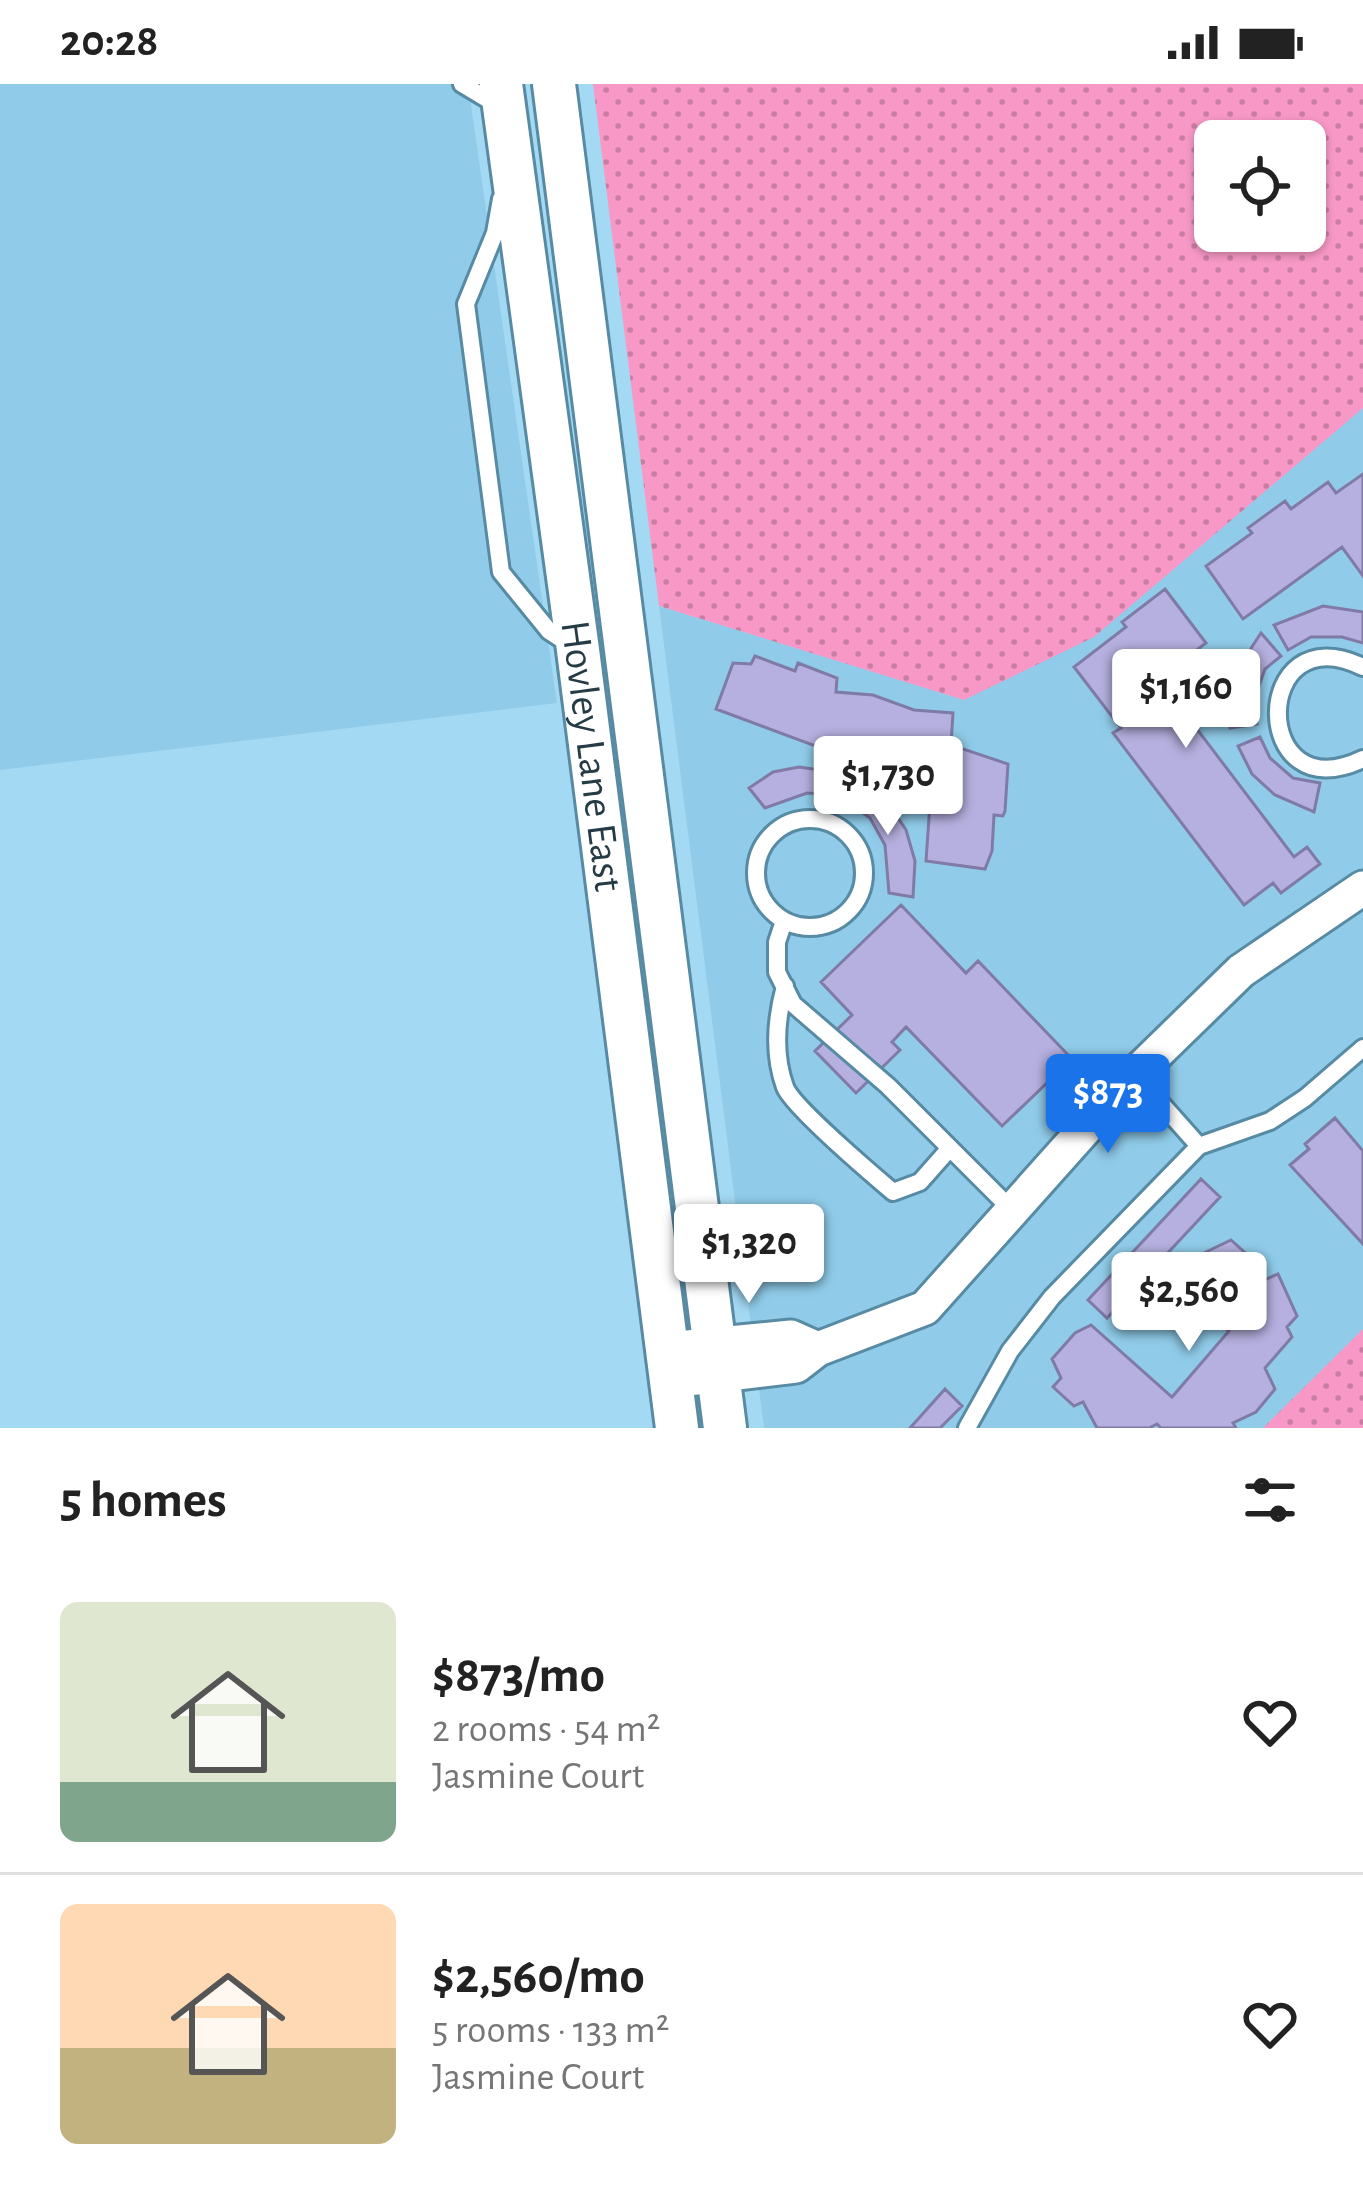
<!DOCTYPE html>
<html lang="en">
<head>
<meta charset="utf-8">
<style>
	:root { --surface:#fff; --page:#f6f6f6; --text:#222; --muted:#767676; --line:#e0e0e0; --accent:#1a73e8 }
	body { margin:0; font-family:"Alegreya Sans",sans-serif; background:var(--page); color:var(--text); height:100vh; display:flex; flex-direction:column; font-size:45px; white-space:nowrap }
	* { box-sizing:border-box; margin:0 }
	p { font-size:39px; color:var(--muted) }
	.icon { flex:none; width:66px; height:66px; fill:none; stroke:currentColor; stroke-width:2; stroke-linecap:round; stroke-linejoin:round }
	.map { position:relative; height:1344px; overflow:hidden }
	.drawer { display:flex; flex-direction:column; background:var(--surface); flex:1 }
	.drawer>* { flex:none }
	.tools { position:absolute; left:1194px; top:36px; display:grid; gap:24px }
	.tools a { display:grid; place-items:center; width:132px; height:132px; border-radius:18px; background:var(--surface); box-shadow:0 3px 9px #0004; font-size:60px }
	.price { position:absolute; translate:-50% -102px; padding:0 27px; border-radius:12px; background:#fff; color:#222; font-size:39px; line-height:78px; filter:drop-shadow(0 3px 6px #0008) }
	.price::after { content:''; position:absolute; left:50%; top:72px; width:36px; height:27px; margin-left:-18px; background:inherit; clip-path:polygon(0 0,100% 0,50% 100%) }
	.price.current { background:var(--accent); color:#fff }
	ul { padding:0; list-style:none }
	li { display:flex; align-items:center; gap:36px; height:300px; padding:0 60px }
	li+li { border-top:3px solid var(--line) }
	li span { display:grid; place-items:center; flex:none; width:336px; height:240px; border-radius:18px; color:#555 }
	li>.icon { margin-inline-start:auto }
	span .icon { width:144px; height:144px; fill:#fffc; stroke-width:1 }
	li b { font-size:51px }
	h2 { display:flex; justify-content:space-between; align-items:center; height:144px; padding:0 60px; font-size:51px }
	.status { display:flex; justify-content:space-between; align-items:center; height:84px; padding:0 60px; background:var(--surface); direction:ltr }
	.status svg { height:33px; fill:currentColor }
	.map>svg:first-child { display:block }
</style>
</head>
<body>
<div class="status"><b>20:28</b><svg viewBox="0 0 49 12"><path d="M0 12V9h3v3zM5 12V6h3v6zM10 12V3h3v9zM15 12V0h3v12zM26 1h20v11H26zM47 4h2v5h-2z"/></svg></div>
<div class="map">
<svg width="1363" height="1344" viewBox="0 0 1363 1344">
	<defs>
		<pattern id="grass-dots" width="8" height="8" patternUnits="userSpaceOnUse" patternTransform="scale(3)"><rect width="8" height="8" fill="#f898c6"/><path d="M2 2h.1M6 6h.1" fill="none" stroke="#c97da3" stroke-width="1.8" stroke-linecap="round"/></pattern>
	</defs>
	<rect width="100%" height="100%" fill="#a4d9f4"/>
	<!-- built -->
	<path fill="#90ccea" d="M0 0H468L557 619 0 686Z
		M1363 324V1245L1263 1344H764L659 522 965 616Z"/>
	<!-- grass -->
	<path fill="url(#grass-dots)" fill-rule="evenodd" d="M593 0H1363V324L1094 553 964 616 659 522ZM1305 57V147H1215V57Z
		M1363 1245V1344H1263Z"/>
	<!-- building -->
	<path fill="#b5b0df" stroke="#7f7aa6" stroke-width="3" d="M1363 390V492L1342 463 1243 535 1206 482 1252 449 1248 444 1285 417 1291 425 1328 398 1336 409Z
		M1165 505 1206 559 1159 595 1294 773 1307 763 1320 780 1281 809 1273 799 1244 821 1113 649 1121 644 1074 583 1126 543 1122 538Z
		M1323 522 1363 528V559L1342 553H1311L1288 566 1274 541Z
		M1261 549 1281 572 1265 585 1255 613 1257 640 1230 644 1228 620 1233 592Z
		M755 572 795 587 798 579 837 594 836 608 873 611 914 626 953 629 951 661 1008 680 1005 727 1003 732 994 731 992 767 985 785 926 777 931 705 716 625 733 579 751 580Z
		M1260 653 1270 674 1293 694 1320 699 1314 728 1275 711 1252 690 1238 662Z
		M799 683 841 689 835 711 807 709 765 724 749 704 773 688Z
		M856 697 884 713 906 746 915 777 913 813 889 809 885 761 870 734 846 717Z
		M901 821 966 889 978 877 1072 975 1002 1042 906 943 892 958 900 966 856 1009 815 967 852 931 821 898Z
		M1335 1034 1363 1067V1160L1290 1081 1309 1065 1305 1060Z
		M1201 1095 1220 1113 1107 1234 1088 1216Z
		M1231 1156 1252 1175 1262 1197 1278 1190 1297 1232 1287 1243 1292 1253 1265 1284 1275 1305 1256 1328 1233 1339 1236 1344H1161L1157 1340 1149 1344H1097L1083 1318 1074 1322 1053 1303 1061 1294 1052 1275 1075 1249 1091 1241 1172 1313 1229 1247 1167 1193 1177 1182Z
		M945 1305 962 1322 940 1344H910Z"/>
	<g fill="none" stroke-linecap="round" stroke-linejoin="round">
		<defs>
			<path id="service" d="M462 0 497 21
				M501 115 495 149 466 220 501 488 549 547 572 562
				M1363 583C1250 528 1249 730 1363 675
				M756 789a54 54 0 1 1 108 0a54 54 0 1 1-108 0Z
				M784 837 777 858V888L793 920 888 1002 1013 1127
				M785 902C776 935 773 970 785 1003 792 1022 873 1091 893 1108L920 1098 950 1064
				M1135 990 1199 1062
				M967 1344 1010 1267 1052 1213 1199 1062 1270 1037 1305 1014 1363 964"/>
			<path id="minor" d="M667 1265 791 1253 818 1265
				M671 1297 796 1282 818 1265 925 1224 1126 999 1241 887 1363 804"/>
			<g id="tertiary">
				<path id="s1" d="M501 0 578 566 677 1344"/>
				<path d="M554 0 725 1344"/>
			</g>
		</defs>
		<!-- service casing -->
		<use href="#service" stroke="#578aa3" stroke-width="22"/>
		<!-- minor casing -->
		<use href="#minor" stroke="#578aa3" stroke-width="39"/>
		<!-- tertiary casing -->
		<use href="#tertiary" stroke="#578aa3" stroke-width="48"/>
		<!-- service -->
		<use href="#service" stroke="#fff" stroke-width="16"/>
		<!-- minor -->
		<use href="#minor" stroke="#fff" stroke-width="33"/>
		<!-- tertiary -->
		<use href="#tertiary" stroke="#fff" stroke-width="42"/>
	</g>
	<g text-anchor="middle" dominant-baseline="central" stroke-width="9" stroke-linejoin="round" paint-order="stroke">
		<!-- street labels -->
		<g font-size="42" fill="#253b45" stroke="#bae5fa">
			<text stroke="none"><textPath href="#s1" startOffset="678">Hovley Lane East</textPath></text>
		</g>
	</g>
</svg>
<div class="tools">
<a><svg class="icon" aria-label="locate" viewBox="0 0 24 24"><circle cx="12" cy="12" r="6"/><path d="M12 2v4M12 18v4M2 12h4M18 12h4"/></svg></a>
</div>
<b class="price" style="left:1186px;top:667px">$1,160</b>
<b class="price" style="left:888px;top:754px">$1,730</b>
<b class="price current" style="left:1108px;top:1072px">$873</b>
<b class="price" style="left:749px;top:1222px">$1,320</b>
<b class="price" style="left:1189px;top:1270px">$2,560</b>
</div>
<section class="drawer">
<h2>5 homes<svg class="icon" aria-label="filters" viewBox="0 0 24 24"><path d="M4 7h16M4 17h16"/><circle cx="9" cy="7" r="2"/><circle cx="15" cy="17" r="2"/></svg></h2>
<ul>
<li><span style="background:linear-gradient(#dfe7d0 75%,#7fa58c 0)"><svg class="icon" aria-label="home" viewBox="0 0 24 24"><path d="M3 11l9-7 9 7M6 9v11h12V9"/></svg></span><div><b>$873/mo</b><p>2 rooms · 54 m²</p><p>Jasmine Court</p></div><svg class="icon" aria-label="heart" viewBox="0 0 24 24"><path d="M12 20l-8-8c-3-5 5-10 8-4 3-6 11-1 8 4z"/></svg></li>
<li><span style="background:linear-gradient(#ffd9b3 60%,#c2b280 0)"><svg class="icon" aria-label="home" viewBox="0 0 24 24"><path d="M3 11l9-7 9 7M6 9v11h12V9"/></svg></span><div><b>$2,560/mo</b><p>5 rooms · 133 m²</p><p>Jasmine Court</p></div><svg class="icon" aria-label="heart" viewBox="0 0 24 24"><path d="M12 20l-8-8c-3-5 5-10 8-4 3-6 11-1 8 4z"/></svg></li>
</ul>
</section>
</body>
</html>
